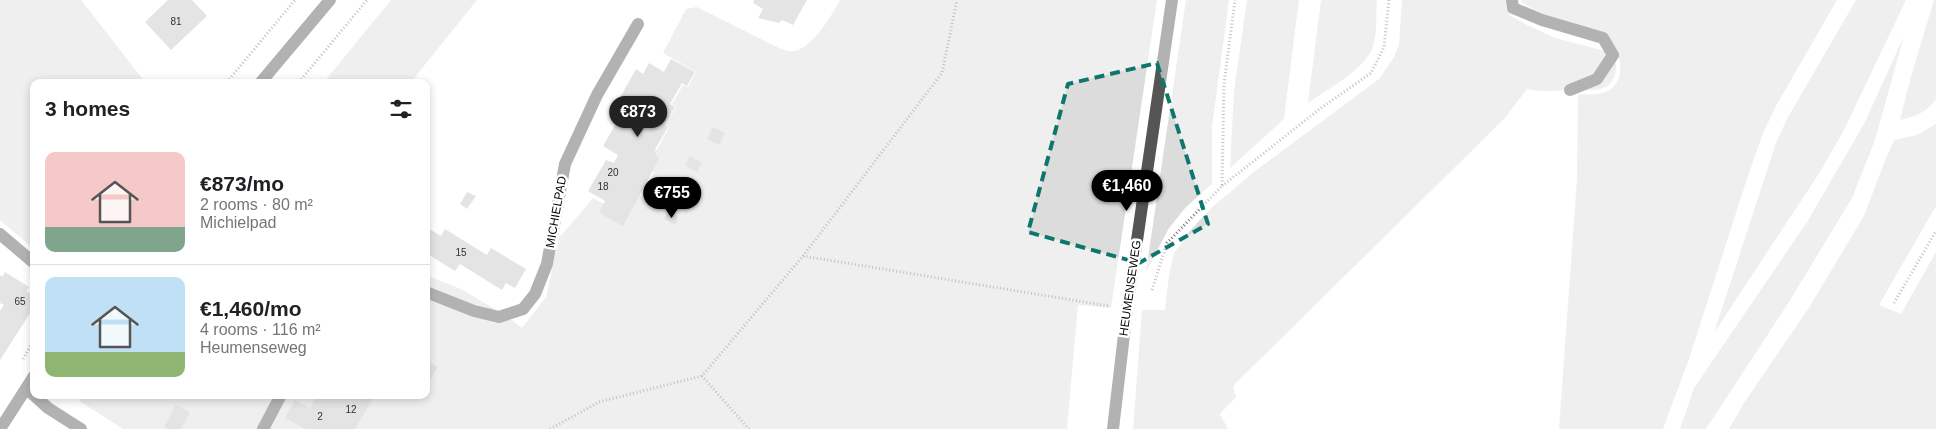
<!DOCTYPE html>
<html lang="en">
<head>
<meta charset="utf-8">
<style>
	:root { --surface:#fff; --page:#f6f6f6; --text:#202124; --muted:#757577; --line:#e0e0e0; --accent:#000 }
	body { margin:0; font-family:Arial,sans-serif; background:var(--page); color:var(--text); height:100vh; display:flex; flex-direction:column; font-size:19px; white-space:nowrap }
	* { box-sizing:border-box; margin:0 }
	p { font-size:16px; color:var(--muted) }
	.icon { flex:none; width:28px; height:28px; fill:none; stroke:currentColor; stroke-width:2; stroke-linecap:round; stroke-linejoin:round }
	.map { position:relative; flex:1; overflow:hidden }
	.panel { position:absolute; left:30px; top:79px; width:400px; height:320px; display:flex; flex-direction:column; background:var(--surface); border-radius:10px; box-shadow:0 2px 8px #0003 }
	.panel>* { flex:none }
	.price { position:absolute; translate:-50% -42px; padding:0 11px; border-radius:18px; background:var(--accent); color:#fff; font-size:16px; line-height:32px; filter:drop-shadow(0 1px 2px #0008) }
	.price::after { content:''; position:absolute; left:50%; top:30px; width:15px; height:11px; margin-left:-8px; background:inherit; clip-path:polygon(0 0,100% 0,50% 100%) }
	.price.current { background:#222; color:#fff }
	ul { padding:0; list-style:none }
	li { display:flex; align-items:center; gap:15px; height:125px; padding:0 15px }
	li+li { border-top:1px solid var(--line) }
	li span { display:grid; place-items:center; flex:none; width:140px; height:100px; border-radius:10px; color:#555 }
	li>.icon { margin-inline-start:auto }
	span .icon { width:60px; height:60px; fill:#fffc; stroke-width:1 }
	li b { font-size:21px }
	h2 { display:flex; justify-content:space-between; align-items:center; height:60px; padding:0 15px; font-size:21px }
	.map>svg:first-child { display:block }
</style>
</head>
<body>
<div class="map">
<svg width="1936" height="429" viewBox="0 0 1936 429">
	<rect width="100%" height="100%" fill="#fff"/>
	<!-- green -->
	<path fill="#dcdcdc" d="M0 0H81L145 82H34V249L0 220Z
		M391 0H477L411 82H324Z
		M840 0H1157L1111 308 1078 305 1067 429H123L79 401 83 395H426V275L463 290 508 317 522 328 546 297 559 238 593 198 620 212 631 192 641 197 654 172 639 164 648 146 657 150 669 127 666 125 676 107 672 104 683 85 688 87 696 72 663 53 686 9 697 7 779 48C784 50 790 52 795 51 813 47 832 15 840 0Z
		M1186 0H1229L1212 127V184L1186 207 1169 228 1146 272Z
		M1247 0H1299L1284 119 1230 168 1234 91Z
		M1321 0H1377C1376 14 1377 30 1374 43 1369 68 1327 89 1308 103Z
		M1402 0H1506L1507 10 1511 16 1527 25 1555 38 1609 52C1615 56 1617 62 1616 69 1613 96 1588 89 1569 90 1554 91 1542 92 1527 89L1504 119 1233 386 1236 397 1220 414 1228 429H1133L1142 310H1165L1169 275 1174 253 1188 233 1210 209 1254 172 1379 79 1394 57 1399 44Z
		M1521 0H1837L1776 106 1763 133 1745 185 1689 359 1663 429H1559L1577 179 1578 95C1586 94 1595 95 1602 93 1629 86 1622 52 1608 37L1536 11 1521 2Z
		M1856 0H1906L1843 132 1818 175 1714 333 1776 143 1787 119Z
		M1934 0H1936V99C1926 113 1916 116 1900 120L1910 80Z
		M1904 36 1875 140 1852 198 1789 302 1706 429H1680L1694 388 1807 222 1864 124Z
		M1936 124V206L1879 305 1901 314 1936 252V429H1729L1744 403 1810 306 1864 216 1884 163 1894 140 1917 135Z"/>
	<!-- building -->
	<path fill="#c4c4c4" d="M168 0H192L207 16 171 50 145 22Z
		M754 0H807L793 25 782 20 779 23 758 18 763 9 753 3Z
		M671 59 695 72 687 86 682 83 670 104 675 107 665 125 668 127 654 151 659 159 623 226 599 213 605 201 588 191 606 160 614 163 618 155 603 146 621 115 628 119 633 110 618 101 636 69 643 74 649 63 664 72Z
		M713 127 725 133 719 145 707 139Z
		M690 156 702 163 697 172 685 165Z
		M683 177 696 183 686 203 674 197Z
		M467 192 476 196 467 209 460 204Z
		M668 212 679 218 675 225 664 219Z
		M426 227 441 236 445 229 487 255 491 248 526 269 515 288 506 283 502 290 460 264 455 271 426 253Z
		M5 272 29 287 26 291 34 296V307L0 360V311L4 305 0 303V275L2 277Z
		M426 360 438 367 426 386Z
		M317 395H375L355 429H305L285 418 295 400 310 408Z
		M176 405 190 412 181 429H168L164 427Z"/>
	<g fill="none" stroke-linecap="round" stroke-linejoin="round">
		<!-- path -->
		<path stroke="#777" stroke-width="3" stroke-dasharray="1 2.5" stroke-linecap="butt" d="M227 82 295 0
			M299 82 367 0
			M1222 186 1321 108 1371 73 1384 47 1389 0
			M803 256 1109 306
			M1152 290 1167 243 1222 186 1224 84 1235 0
			M1894 303 1936 231
			M23 359 34 340
			M550 429 599 402 702 376
			M749 429 702 376 803 256 942 73 957 0"/>
		<!-- minor -->
		<path stroke="#555" stroke-width="12" d="M1512 0 1513 8 1542 20 1603 38 1613 55 1597 79 1570 90
			M261 82 330 0
			M0 234 34 263
			M426 292 474 311 499 317 523 309 535 294 547 264 565 164 597 95 638 24
			M26 388 48 408 81 429
			M0 429 34 376
			M263 429 281 395
			M1113 429 1127 309 1172 0"/>
	</g>
	<!-- marked area -->
	<path d="M0 0H1936V429H0ZM1157 63 1208 224 1139 263 1028 232 1068 84Z" fill="#fff" fill-opacity=".55" fill-rule="evenodd"/>
	<path fill="none" stroke="#0f766e" stroke-width="4" stroke-dasharray="10 6" stroke-linejoin="round" d="M1157 63 1208 224 1139 263 1028 232 1068 84Z"/>
	<g text-anchor="middle" dominant-baseline="central" stroke-width="5" stroke-linejoin="round" paint-order="stroke">
		<!-- number labels -->
		<g font-size="10" fill="#313131">
			<text x="176" y="21">81</text>
			<text x="613" y="172">20</text>
			<text x="603" y="186">18</text>
			<text x="461" y="252">15</text>
			<text x="20" y="301">65</text>
			<text x="351" y="409">12</text>
			<text x="320" y="416">2</text>
		</g>
		<!-- street labels -->
		<g font-size="12" fill="#000" stroke="#fff">
			<text transform="translate(556 212) rotate(-80)">MICHIELPAD</text>
			<text transform="translate(1130 288) rotate(-82)">HEUMENSEWEG</text>
		</g>
	</g>
</svg>
<b class="price current" style="left:638px;top:138px">€873</b>
<b class="price" style="left:1127px;top:212px">€1,460</b>
<b class="price" style="left:672px;top:219px">€755</b>
<section class="panel">
<h2>3 homes<svg class="icon" aria-label="filters" viewBox="0 0 24 24"><path d="M4 7h16M4 17h16"/><circle cx="9" cy="7" r="2"/><circle cx="15" cy="17" r="2"/></svg></h2>
<ul>
<li><span style="background:linear-gradient(#f6c9c9 75%,#7fa58c 0)"><svg class="icon" aria-label="home" viewBox="0 0 24 24"><path d="M3 11l9-7 9 7M6 9v11h12V9"/></svg></span><div><b>€873/mo</b><p>2 rooms · 80 m²</p><p>Michielpad</p></div></li>
<li><span style="background:linear-gradient(#bfe0f5 75%,#8fb573 0)"><svg class="icon" aria-label="home" viewBox="0 0 24 24"><path d="M3 11l9-7 9 7M6 9v11h12V9"/></svg></span><div><b>€1,460/mo</b><p>4 rooms · 116 m²</p><p>Heumenseweg</p></div></li>
</ul>
</section>
</div>
</body>
</html>
